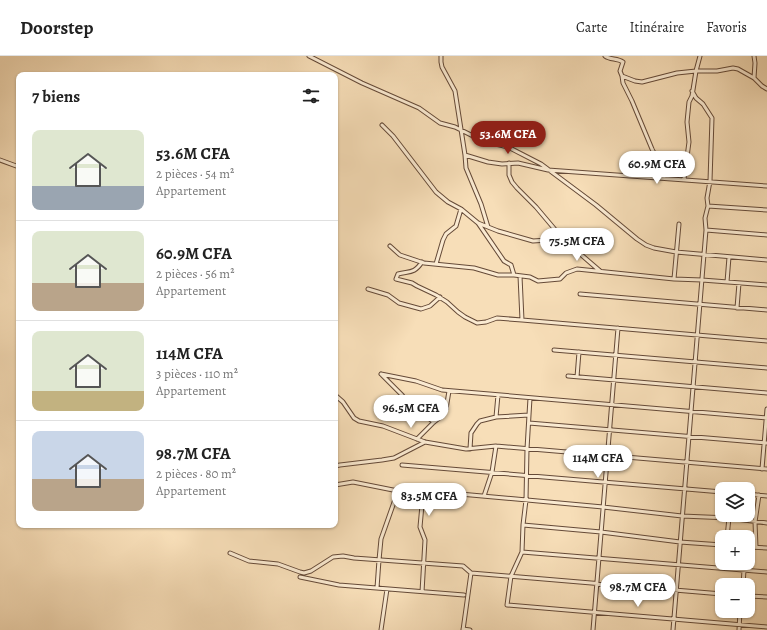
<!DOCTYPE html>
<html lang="fr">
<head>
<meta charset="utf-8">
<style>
	:root { --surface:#fff; --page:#f6f6f6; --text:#222; --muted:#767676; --line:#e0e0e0; --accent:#8f2418 }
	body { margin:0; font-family:Alegreya,serif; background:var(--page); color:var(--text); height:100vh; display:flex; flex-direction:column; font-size:15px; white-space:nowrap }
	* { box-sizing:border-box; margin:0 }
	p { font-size:13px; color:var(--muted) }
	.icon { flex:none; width:22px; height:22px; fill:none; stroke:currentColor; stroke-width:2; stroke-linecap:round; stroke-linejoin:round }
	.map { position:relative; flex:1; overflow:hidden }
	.panel { position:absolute; left:16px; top:16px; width:322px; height:456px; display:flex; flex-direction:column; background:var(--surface); border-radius:8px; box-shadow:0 1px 3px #0004 }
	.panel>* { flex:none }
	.controls { position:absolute; left:715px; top:426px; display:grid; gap:8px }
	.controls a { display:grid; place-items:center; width:40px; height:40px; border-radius:8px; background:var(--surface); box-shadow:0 1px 3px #0004; font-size:20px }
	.price { position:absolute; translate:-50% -34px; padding:0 9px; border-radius:14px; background:#fff; color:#222; font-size:13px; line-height:26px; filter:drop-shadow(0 1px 2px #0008) }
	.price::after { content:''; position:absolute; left:50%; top:24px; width:12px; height:9px; margin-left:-6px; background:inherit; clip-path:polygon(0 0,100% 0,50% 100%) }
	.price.active { background:var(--accent); color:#fff }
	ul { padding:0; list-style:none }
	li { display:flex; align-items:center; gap:12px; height:100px; padding:0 16px }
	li+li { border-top:1px solid var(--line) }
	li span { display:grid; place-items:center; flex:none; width:112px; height:80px; border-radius:8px; color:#555 }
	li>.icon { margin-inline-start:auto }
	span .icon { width:48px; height:48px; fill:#fffc; stroke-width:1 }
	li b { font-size:17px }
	h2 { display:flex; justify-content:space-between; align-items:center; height:48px; padding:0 16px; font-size:17px }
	header { display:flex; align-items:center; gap:24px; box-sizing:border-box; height:56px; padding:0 20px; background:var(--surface); border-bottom:1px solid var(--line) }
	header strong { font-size:19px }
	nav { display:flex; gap:22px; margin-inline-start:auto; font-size:14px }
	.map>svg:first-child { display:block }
</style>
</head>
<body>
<header>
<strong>Doorstep</strong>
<nav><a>Carte</a><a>Itinéraire</a><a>Favoris</a></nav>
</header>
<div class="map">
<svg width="767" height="574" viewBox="0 0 767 574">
	<rect width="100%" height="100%" fill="#f7deb8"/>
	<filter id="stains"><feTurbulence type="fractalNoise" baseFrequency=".005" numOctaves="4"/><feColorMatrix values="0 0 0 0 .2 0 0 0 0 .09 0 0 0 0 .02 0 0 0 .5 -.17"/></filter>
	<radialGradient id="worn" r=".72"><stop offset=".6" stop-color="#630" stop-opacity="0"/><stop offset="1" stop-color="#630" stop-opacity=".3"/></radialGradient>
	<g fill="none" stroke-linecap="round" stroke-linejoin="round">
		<defs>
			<path id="minor" d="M309 0 362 27 419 52 440 67 455 71 483 85 508 91 541 108 596 149 637 183 646 189 654 192 676 196 767 204
				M441 0V6L442 11 455 35 465 99 466 112 481 148 488 171
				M605 0C610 4 617 2 623 6L620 15 622 20 635 25 642 26 677 17 696 15H717L733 12 738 13 754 22 762 30 767 33
				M622 20 623 27 632 45 652 93 654 97 661 105 664 122
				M754 22 755 7 754 0
				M382 69 393 80 436 136 448 146 461 153 478 167 498 175 533 185 563 183 600 215
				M465 99 488 106 502 108 518 107 548 114 767 130
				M0 104 19 111
				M509 107V119L512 126 517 132 536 151 563 183
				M684 123 689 86 687 66 689 46 692 40 696 15 700 0
				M708 150 767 154
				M478 167 504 205 511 209 514 219
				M706 174 767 179
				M390 190 400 199 424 207 474 212 498 219H514L530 221 538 225 560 223 566 217 577 213 674 223 702 224 767 229
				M422 206C414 218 410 215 398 218L396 223 412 227 417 230 436 239 447 246 458 256 465 261 477 267 486 266 497 262 522 264 520 220
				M436 208 443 184 446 178 456 170 461 153
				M674 223 679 168
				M727 226 729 201
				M368 233 388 239 399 247 421 253 430 250 440 241
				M580 238 767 254
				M737 252 739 227
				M522 264 767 285
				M554 294 767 312
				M381 318 416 325 442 334 767 362
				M381 318 402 339 408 348 434 366
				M568 320 767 337
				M577 321 579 296
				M335 339 343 346 354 362 359 365 383 370 425 386 466 393 496 390 767 413
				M530 342 527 393 526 444 523 469 522 496 511 520 507 549 767 571
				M496 361 498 339
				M529 367 767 387
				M417 383 434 366 443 359 446 353 449 335
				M470 393 471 377 477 368 480 365 496 361 529 359
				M402 409 722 436
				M335 410 340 409 382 404 394 402 425 386
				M762 413 767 353
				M335 429 353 426 398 435 423 438 420 471 425 484 422 536
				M460 438 603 451 682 460 729 462 767 467
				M748 438 767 440
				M484 440 492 416 496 390
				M523 469 601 476 680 486 722 489
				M727 481 729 462
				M748 491 767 492
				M756 491 755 466 759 439
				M522 496 767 516
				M230 497 249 505 278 508 300 516 304 517 311 515 333 501 343 500 354 502 463 510 471 517 722 538
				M300 521 339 529 464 539
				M743 529 744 514
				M377 532 379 504 381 483 398 435
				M748 540 767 541
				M463 573 470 574
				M381 574 387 533
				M463 574 471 517
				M593 574 618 272
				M673 574 706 174 705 162 708 150 707 142 710 125 712 62 703 48 696 42 692 35
				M739 574 740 555"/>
		</defs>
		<!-- minor casing -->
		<use href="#minor" stroke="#654a38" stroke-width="5"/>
		<!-- minor -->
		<use href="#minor" stroke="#faead1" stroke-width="3"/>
	</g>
	<rect width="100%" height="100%" filter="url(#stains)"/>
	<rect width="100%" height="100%" fill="url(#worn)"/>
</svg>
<div class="controls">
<a><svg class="icon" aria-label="layers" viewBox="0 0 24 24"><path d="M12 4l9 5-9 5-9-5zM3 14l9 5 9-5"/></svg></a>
<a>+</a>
<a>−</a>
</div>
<b class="price active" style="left:508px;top:99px">53.6M CFA</b>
<b class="price" style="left:657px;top:129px">60.9M CFA</b>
<b class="price" style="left:577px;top:206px">75.5M CFA</b>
<b class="price" style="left:411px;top:373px">96.5M CFA</b>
<b class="price" style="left:598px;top:423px">114M CFA</b>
<b class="price" style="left:429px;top:461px">83.5M CFA</b>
<b class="price" style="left:638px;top:552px">98.7M CFA</b>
<section class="panel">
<h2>7 biens<svg class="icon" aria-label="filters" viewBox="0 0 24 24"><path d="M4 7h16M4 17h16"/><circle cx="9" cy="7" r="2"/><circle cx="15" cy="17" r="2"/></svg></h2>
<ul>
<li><span style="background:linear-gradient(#dfe7d0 70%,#9aa5b1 0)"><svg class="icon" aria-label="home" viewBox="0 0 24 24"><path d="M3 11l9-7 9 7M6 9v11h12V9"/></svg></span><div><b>53.6M CFA</b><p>2 pièces · 54 m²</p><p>Appartement</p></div></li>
<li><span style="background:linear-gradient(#dfe7d0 65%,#b9a48a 0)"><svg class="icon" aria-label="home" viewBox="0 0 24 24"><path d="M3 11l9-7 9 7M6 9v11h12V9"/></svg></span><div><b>60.9M CFA</b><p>2 pièces · 56 m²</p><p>Appartement</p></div></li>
<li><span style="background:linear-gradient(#dfe7d0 75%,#c2b280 0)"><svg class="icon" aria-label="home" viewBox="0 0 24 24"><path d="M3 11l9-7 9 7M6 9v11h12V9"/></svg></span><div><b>114M CFA</b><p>3 pièces · 110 m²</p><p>Appartement</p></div></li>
<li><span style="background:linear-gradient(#c9d6e8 60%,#b9a48a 0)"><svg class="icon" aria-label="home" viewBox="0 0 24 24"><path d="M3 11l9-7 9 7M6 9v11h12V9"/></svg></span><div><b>98.7M CFA</b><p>2 pièces · 80 m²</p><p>Appartement</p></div></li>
</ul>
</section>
</div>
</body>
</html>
